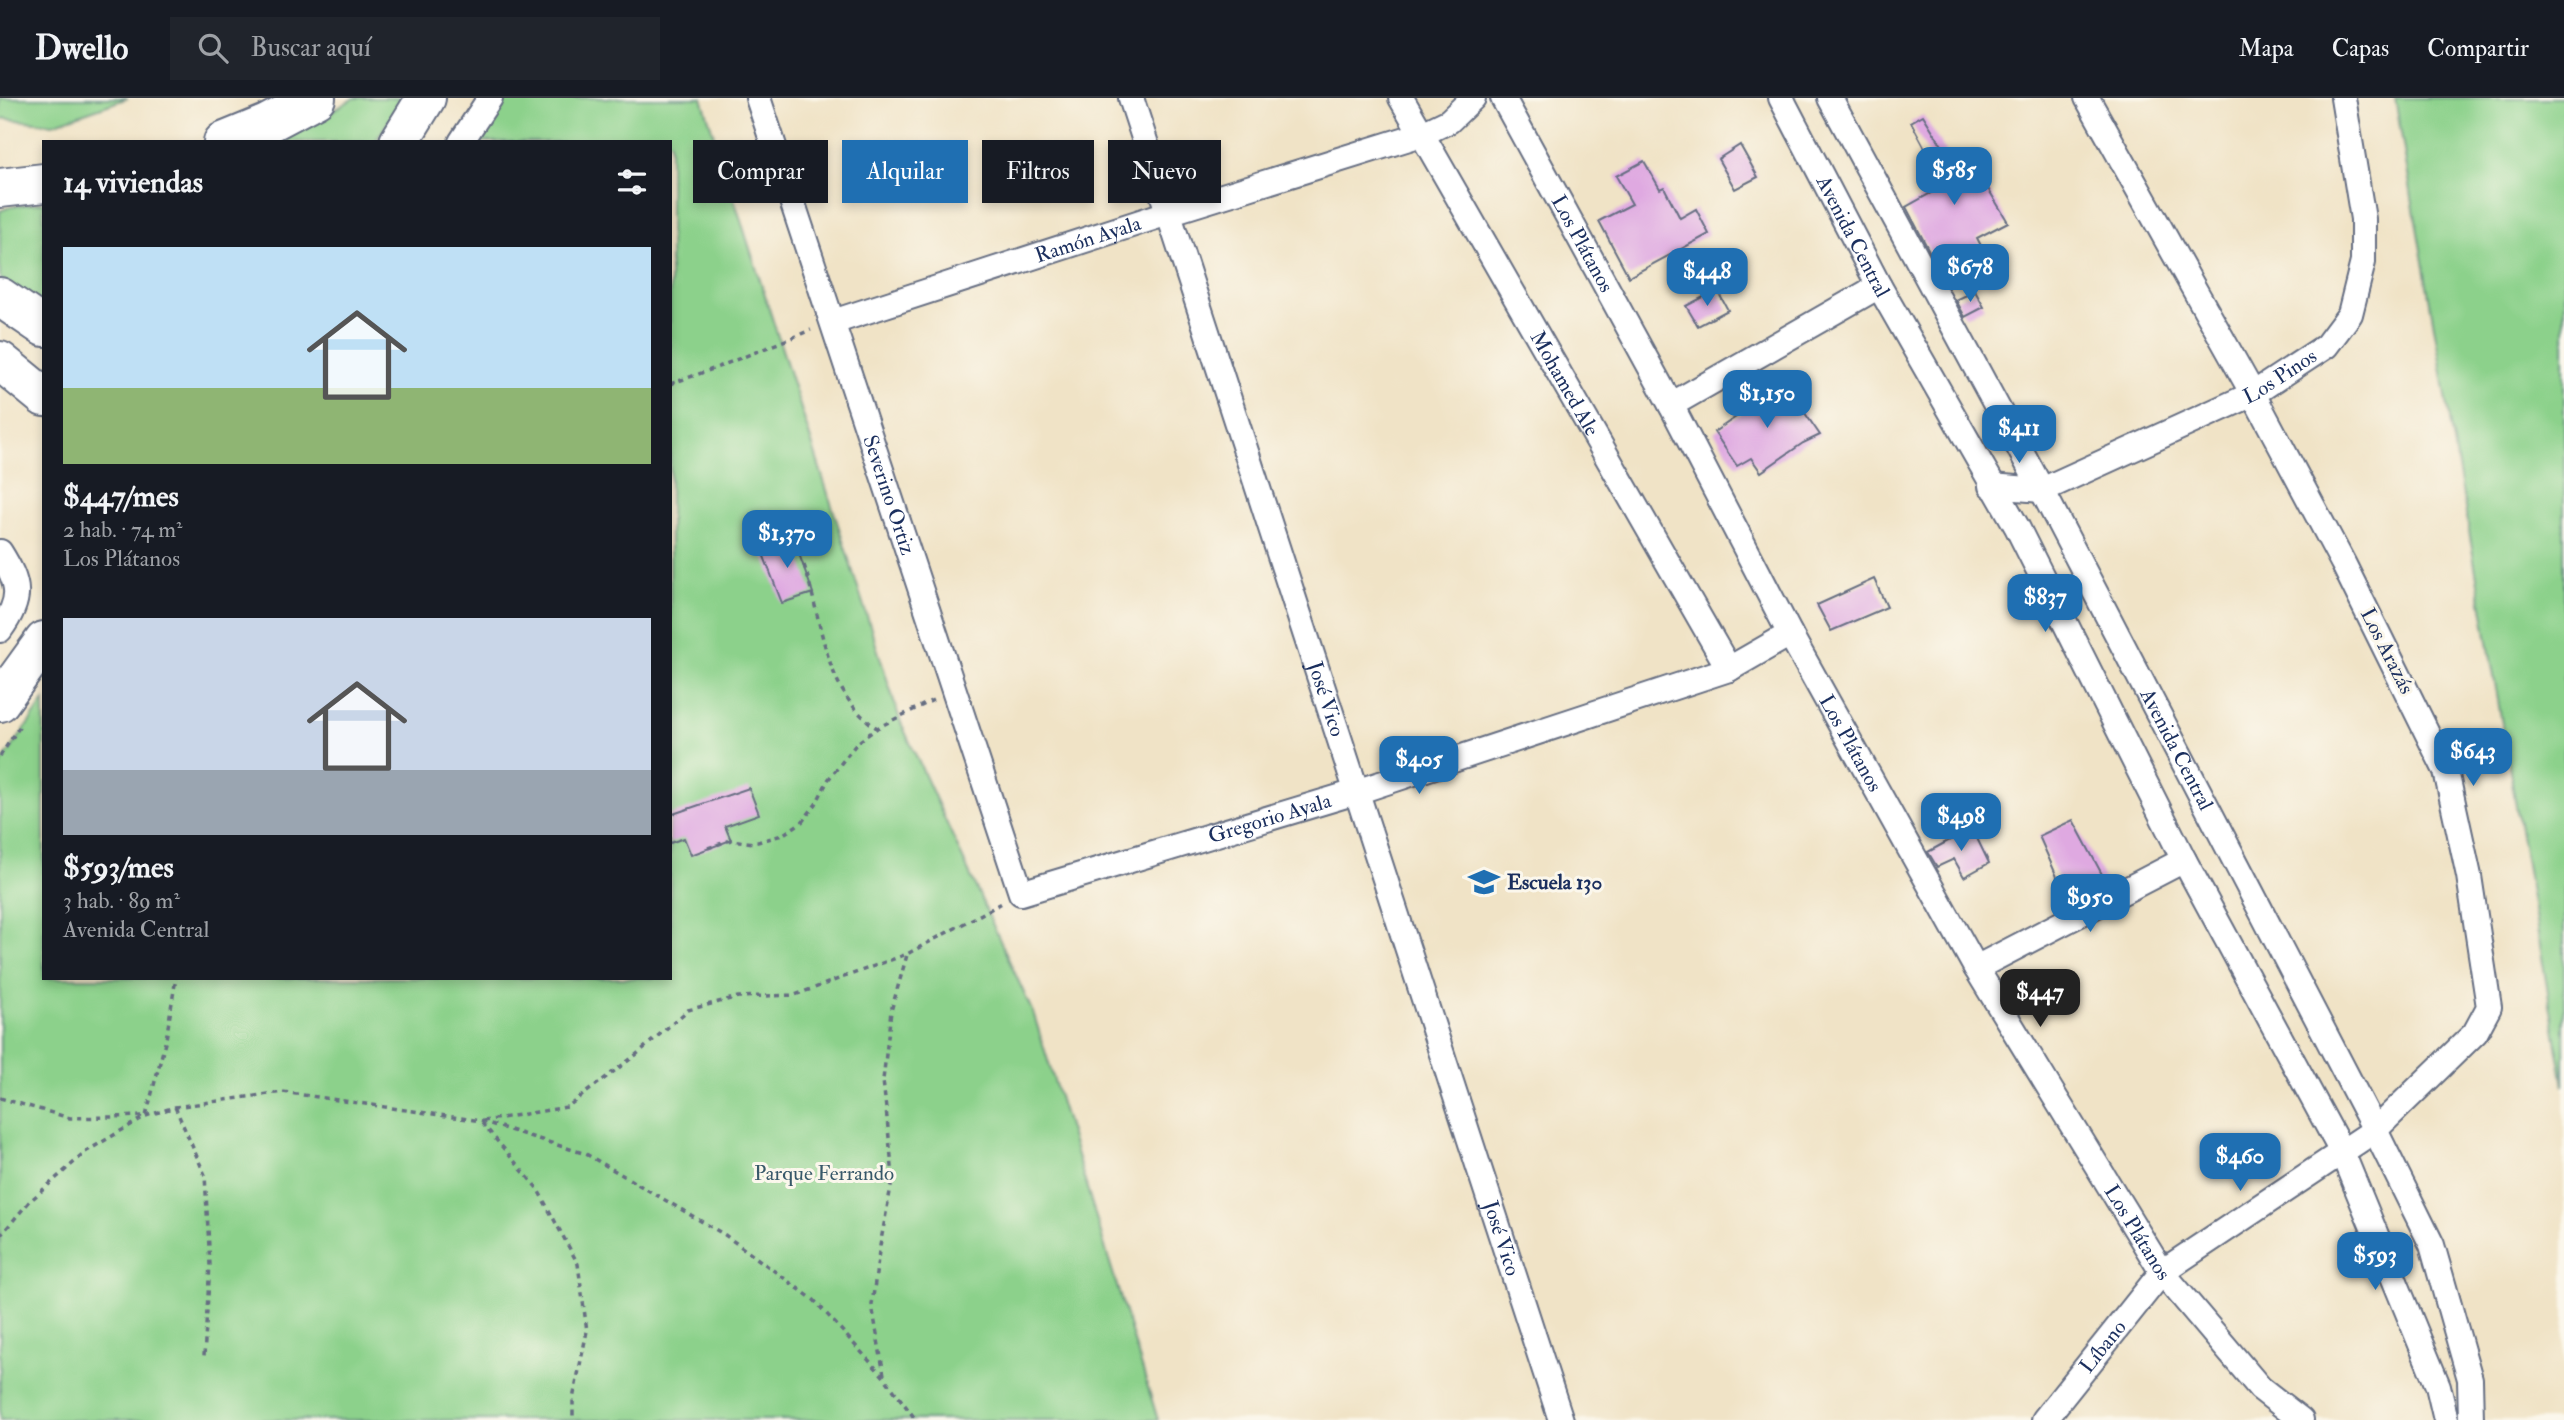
<!DOCTYPE html>
<html lang="es">
<head>
<meta charset="utf-8">
<style>
	:root { --surface:#171b24; --page:#20242c; --text:#f1f3f6; --muted:#9ea1a6; --line:#363941; --accent:#1f6fb2 }
	body { margin:0; font-family:"IM FELL Double Pica",serif; background:var(--page); color:var(--text); height:100vh; display:flex; flex-direction:column; font-size:26px; white-space:nowrap }
	* { box-sizing:border-box; margin:0 }
	p { font-size:23px; color:var(--muted) }
	.icon { flex:none; width:38px; height:38px; fill:none; stroke:currentColor; stroke-width:2; stroke-linecap:round; stroke-linejoin:round }
	.map { position:relative; flex:1; overflow:hidden }
	.drawer { position:absolute; left:42px; top:42px; width:630px; height:840px; display:flex; flex-direction:column; background:var(--surface); border-radius:0px; box-shadow:0 4px 10px #0003 }
	.drawer>* { flex:none }
	.banner { position:absolute; left:693px; top:42px; width:665px; height:63px; display:flex; gap:14px }
	.price { position:absolute; translate:-50% -60px; padding:0 16px; border-radius:14px; background:var(--accent); color:#fff; font-size:23px; line-height:46px; filter:drop-shadow(0 2px 4px #0008) }
	.price::after { content:''; position:absolute; left:50%; top:42px; width:21px; height:16px; margin-left:-10px; background:inherit; clip-path:polygon(0 0,100% 0,50% 100%) }
	.price.selected { background:#222; color:#fff }
	ul { padding:0; list-style:none }
	li { display:grid; align-content:center; gap:14px; height:371px; padding:0 21px }
	li span { display:grid; place-items:center; height:217px; border-radius:0px; color:#555 }
	li>.icon { margin-inline-start:auto }
	span .icon { width:126px; height:126px; fill:#fffc; stroke-width:1 }
	li b { font-size:30px }
	h2 { display:flex; justify-content:space-between; align-items:center; height:84px; padding:0 21px; font-size:30px }
	.chip { padding:0 24px; border-radius:0px; background:var(--surface); box-shadow:0 4px 10px #0003; font-size:24px; line-height:63px }
	.chip.selected { background:var(--accent); color:#fff }
	header { display:flex; align-items:center; gap:42px; box-sizing:border-box; height:98px; padding:0 35px; background:var(--surface); border-bottom:2px solid var(--line) }
	header strong { font-size:33px }
	nav { display:flex; gap:38px; margin-inline-start:auto; font-size:24px }
	.search { width:490px; height:63px; background:var(--page); display:flex; align-items:center; gap:18px; box-sizing:border-box; padding:0 24px; border-radius:0px; color:var(--muted); font-size:26px }
	.map>svg:first-child { display:block }
</style>
</head>
<body>
<header>
<strong>Dwello</strong>
<div class="search"><svg class="icon" aria-label="search" viewBox="0 0 24 24"><circle cx="10" cy="10" r="6"/><path d="M15 15l6 6"/></svg>Buscar aquí</div>
<nav><a>Mapa</a><a>Capas</a><a>Compartir</a></nav>
</header>
<div class="map">
<svg width="2564" height="1322" viewBox="0 0 2564 1322">
	<rect width="100%" height="100%" fill="#fbf7ec"/>
	<filter id="ink" filterUnits="userSpaceOnUse"><feTurbulence type="fractalNoise" baseFrequency=".0143" numOctaves="2"/><feDisplacementMap in="SourceGraphic" scale="14" xChannelSelector="R" yChannelSelector="G"/><feConvolveMatrix kernelMatrix="1 2 1 2 8 2 1 2 1" color-interpolation-filters="sRGB"/></filter>
	<filter id="wash" filterUnits="userSpaceOnUse"><feTurbulence type="fractalNoise" baseFrequency=".00686" numOctaves="4" result="noise"/><feDisplacementMap in="SourceGraphic" scale="28" xChannelSelector="R" yChannelSelector="G"/><feGaussianBlur stdDeviation="1.57" result="paint"/><feColorMatrix in="noise" values="0 0 0 0 0 0 0 0 0 0 0 0 0 0 0 0 0 1.4 0 .05"/><feComposite in="paint" operator="in"/></filter>
	<g filter="url(#wash)">
		<rect width="100%" height="100%" fill="#f0e3c6"/>
		<!-- green -->
		<path fill="#8cd18b" stroke="#548074" stroke-width="2" d="M0 0H128L53 26 0 20Z
			M354 0H404L375 44H273L321 20Z
			M498 0H702L901 625 1034 917 1158 1322H0V667L44 603V880H670V44H468Z
			M2395 0H2564V988Z
			M44 104V212L0 180V113L10 109Z"/>
		<g id="blocks">
			<!-- building -->
			<path fill="#dfa9e1" d="M1923 17 1961 78 1975 69 2008 124 1977 140 1988 161 1966 174 1954 152 1934 162 1906 109 1945 87 1911 24Z
				M1740 47 1758 79 1735 91 1718 61Z
				M1644 63 1660 91 1664 89 1680 120 1696 111 1709 136 1629 179 1599 123 1632 106 1616 78Z
				M1717 192 1728 212 1698 228 1686 208Z
				M1975 193 1984 209 1965 219 1956 202Z
				M1785 286 1820 337 1803 345 1761 374 1751 360 1737 368 1714 334Z
				M793 439 813 495 782 505 760 448Z
				M1874 481 1887 509 1831 533 1817 507Z
				M749 690 759 716 725 728 731 742 691 757 684 740 670 745V717Z
				M2073 722 2104 780 2065 797 2039 738Z
				M1972 730 1989 765 1964 779 1954 761 1937 769 1928 754Z"/>
		</g>
	</g>
	<g filter="url(#ink)">
		<use href="#blocks" fill-opacity="0" stroke="#666e82" stroke-width="2"/>
		<g fill="none" stroke-linecap="round" stroke-linejoin="round">
			<defs>
				<g id="street">
					<path id="s1" d="M758 0 1021 795 1356 694 1729 571 1790 536"/>
					<path id="s2" d="M1131 0 1561 1322"/>
					<path id="s3" d="M1401 0 1729 571"/>
					<path id="s4" d="M1503 0 1671 307 1790 536 1976 870 2162 1174 2260 1290 2301 1322"/>
					<path id="s5" d="M1781 0 1879 188 2017 429 2184 762 2342 1054 2438 1288 2446 1322"/>
					<path id="s6" d="M1830 0 2042 392 2375 1032 2432 1147 2470 1281 2471 1322"/>
					<path d="M461 44 490 0"/>
					<path id="s7" d="M833 224 1168 115 1422 36 1449 23 1473 0"/>
					<path d="M1671 307 1879 188"/>
					<path id="s8" d="M1991 388 2042 392 2253 296 2326 248 2350 216 2363 164V121L2343 0"/>
					<path d="M0 454C20 486 23 501 0 532"/>
					<path d="M1976 870 2184 762"/>
					<path id="s9" d="M2044 1322 2162 1174 2375 1032 2475 935 2489 909 2469 778 2446 673 2343 465 2253 296 2087 0"/>
				</g>
				<path id="primary" d="M0 199 44 229
					M0 263 44 299
					M0 604 44 543"/>
				<path id="highway" d="M223 44 267 26 316 0
					M399 44 426 0
					M0 90 44 85"/>
			</defs>
			<!-- street casing -->
			<use href="#street" stroke="#666e82" stroke-width="28"/>
			<!-- primary casing -->
			<use href="#primary" stroke="#666e82" stroke-width="42"/>
			<!-- highway casing -->
			<use href="#highway" stroke="#666e82" stroke-width="42"/>
			<!-- path -->
			<path stroke="#666e82" stroke-width="3.5" stroke-dasharray="5 5" stroke-linecap="butt" d="M670 286 713 271 811 232
				M804 467C823 524 823 594 877 630
				M0 658 22 625
				M708 750 731 742 754 745 782 737 802 724 816 706 828 682 857 645 877 630 933 602
				M0 1000 70 1020 146 1018 166 941 176 880
				M175 1009 205 1077 210 1167 204 1258
				M483 1023 567 1009 637 956 688 912 738 899 795 897 907 856 1002 805
				M482 1025 537 1090 578 1166 587 1233 573 1301V1322
				M0 1138 29 1104 87 1053 146 1018 175 1009 283 994 481 1023 586 1056 725 1137 814 1202 884 1279 916 1322
				M884 1277 872 1207 879 1153 893 1078 883 982 891 913 907 857"/>
			<!-- street -->
			<use href="#street" stroke="#fff" stroke-width="24"/>
			<!-- primary -->
			<use href="#primary" stroke="#fff" stroke-width="38"/>
			<!-- highway -->
			<use href="#highway" stroke="#fff" stroke-width="38"/>
		</g>
	</g>
	<!-- icons -->
	<defs>
		<symbol id="school-bare" viewBox="-9 -9 18 18"><path d="M0-5L7-2L0 1L-7-2ZM-4 1L0 2.5L4 1V4Q0 6-4 4Z" fill="#1f6fb2" stroke="#fbf7ec" stroke-width="2.5" paint-order="stroke"/></symbol>
	</defs>
	<g fill-rule="evenodd">
		<use href="#school-bare" x="1462" y="762" width="44" height="44"/>
	</g>
	<g text-anchor="middle" dominant-baseline="central" stroke-width="6" stroke-linejoin="round" paint-order="stroke">
		<!-- street labels -->
		<g font-size="21" fill="#1b2f5e" stroke="#fbf7ec">
			<text stroke="none"><textPath href="#s5" startOffset="156">Avenida Central</textPath></text>
			<text stroke="none"><textPath href="#s7" startOffset="268">Ramón Ayala</textPath></text>
			<text stroke="none"><textPath href="#s4" startOffset="166">Los Plátanos</textPath></text>
			<text stroke="none"><textPath href="#s8" startOffset="315">Los Pinos</textPath></text>
			<text stroke="none"><textPath href="#s3" startOffset="329">Mohamed Ale</textPath></text>
			<text stroke="none"><textPath href="#s1" startOffset="418">Severino Ortiz</textPath></text>
			<text transform="translate(2387 553) rotate(63)">Los Arazás</text>
			<text stroke="none"><textPath href="#s2" startOffset="632">José Vico</textPath></text>
			<text stroke="none"><textPath href="#s4" startOffset="733">Los Plátanos</textPath></text>
			<text stroke="none"><textPath href="#s6" startOffset="738">Avenida Central</textPath></text>
			<text stroke="none"><textPath href="#s1" startOffset="1097">Gregorio Ayala</textPath></text>
			<text stroke="none"><textPath href="#s4" startOffset="1300">Los Plátanos</textPath></text>
			<text stroke="none"><textPath href="#s2" startOffset="1199">José Vico</textPath></text>
			<text stroke="none"><textPath href="#s9" startOffset="94">Líbano</textPath></text>
		</g>
		<!-- poi labels -->
		<g font-size="21" font-weight="bold" fill="#1b2f5e" stroke="#fbf7ec" text-anchor="start">
			<text x="1507" y="784">Escuela 130</text>
		</g>
		<!-- park labels -->
		<g font-size="21" fill="#375869" stroke="#fbf7ec">
			<text x="824" y="1075">Parque Ferrando</text>
		</g>
	</g>
</svg>
<b class="price" style="left:1954px;top:109px">$585</b>
<b class="price" style="left:1970px;top:206px">$678</b>
<b class="price" style="left:1707px;top:210px">$448</b>
<b class="price" style="left:1767px;top:332px">$1,150</b>
<b class="price" style="left:2019px;top:367px">$411</b>
<b class="price" style="left:787px;top:472px">$1,370</b>
<b class="price" style="left:2045px;top:536px">$837</b>
<b class="price" style="left:2473px;top:690px">$643</b>
<b class="price" style="left:1419px;top:698px">$405</b>
<b class="price" style="left:1961px;top:755px">$498</b>
<b class="price" style="left:2090px;top:836px">$950</b>
<b class="price selected" style="left:2040px;top:931px">$447</b>
<b class="price" style="left:2240px;top:1095px">$460</b>
<b class="price" style="left:2375px;top:1194px">$593</b>
<div class="banner">
<a class="chip">Comprar</a>
<a class="chip selected">Alquilar</a>
<a class="chip">Filtros</a>
<a class="chip">Nuevo</a>
</div>
<section class="drawer">
<h2>14 viviendas<svg class="icon" aria-label="filters" viewBox="0 0 24 24"><path d="M4 7h16M4 17h16"/><circle cx="9" cy="7" r="2"/><circle cx="15" cy="17" r="2"/></svg></h2>
<ul>
<li><span style="background:linear-gradient(#bfe0f5 65%,#8fb573 0)"><svg class="icon" aria-label="home" viewBox="0 0 24 24"><path d="M3 11l9-7 9 7M6 9v11h12V9"/></svg></span><div><b>$447/mes</b><p>2 hab. · 74 m²</p><p>Los Plátanos</p></div></li>
<li><span style="background:linear-gradient(#c9d6e8 70%,#9aa5b1 0)"><svg class="icon" aria-label="home" viewBox="0 0 24 24"><path d="M3 11l9-7 9 7M6 9v11h12V9"/></svg></span><div><b>$593/mes</b><p>3 hab. · 89 m²</p><p>Avenida Central</p></div></li>
</ul>
</section>
</div>
</body>
</html>
